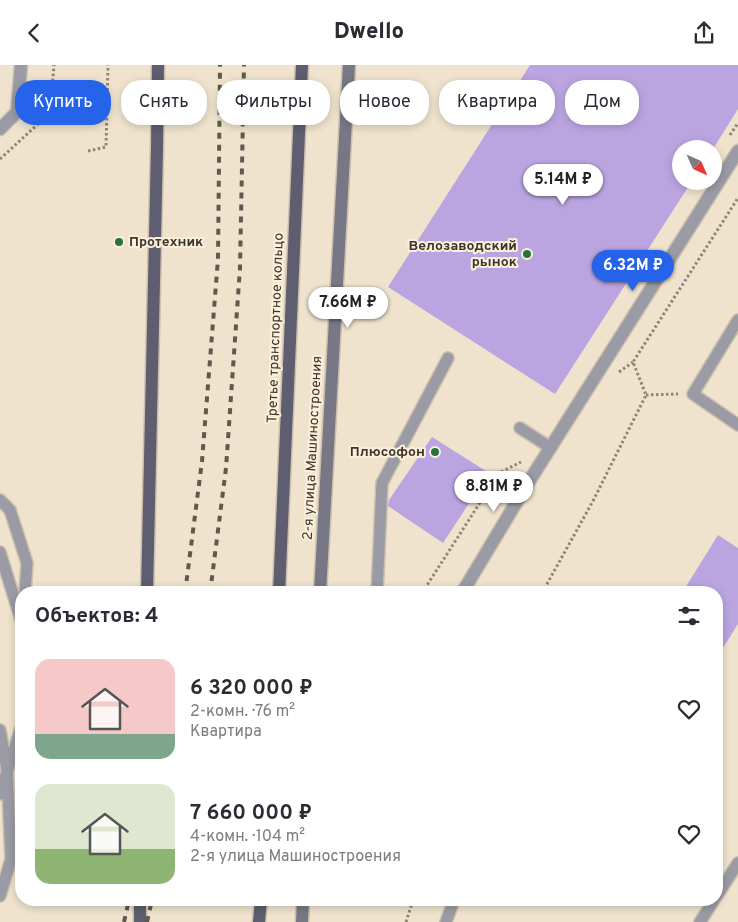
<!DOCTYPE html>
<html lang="ru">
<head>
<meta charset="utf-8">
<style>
	:root { --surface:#fff; --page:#f7f7f7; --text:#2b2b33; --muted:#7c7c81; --accent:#2563eb }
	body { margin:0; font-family:Overpass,sans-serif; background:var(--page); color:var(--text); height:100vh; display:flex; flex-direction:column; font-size:19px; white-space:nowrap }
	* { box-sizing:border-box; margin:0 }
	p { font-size:16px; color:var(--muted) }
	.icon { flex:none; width:28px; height:28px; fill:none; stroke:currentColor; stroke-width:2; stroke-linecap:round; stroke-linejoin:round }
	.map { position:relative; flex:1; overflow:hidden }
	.side { position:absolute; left:15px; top:521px; width:708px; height:320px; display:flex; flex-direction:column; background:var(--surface); border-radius:20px; box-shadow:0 2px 8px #0003 }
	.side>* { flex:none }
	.banner { position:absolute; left:15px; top:15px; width:709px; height:45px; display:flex; gap:10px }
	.needle { width:32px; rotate:135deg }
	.buttons { position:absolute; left:672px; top:75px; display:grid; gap:10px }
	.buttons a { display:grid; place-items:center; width:50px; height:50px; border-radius:50%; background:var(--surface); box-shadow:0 2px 8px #0003; font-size:25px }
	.price { position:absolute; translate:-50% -42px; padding:0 11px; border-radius:18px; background:#fff; color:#222; font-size:16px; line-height:32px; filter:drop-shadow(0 1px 2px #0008) }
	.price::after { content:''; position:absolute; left:50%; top:30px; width:15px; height:11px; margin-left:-8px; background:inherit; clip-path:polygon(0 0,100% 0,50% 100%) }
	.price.active { background:var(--accent); color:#fff }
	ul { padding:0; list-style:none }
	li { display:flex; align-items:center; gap:15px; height:125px; padding:0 20px }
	li span { display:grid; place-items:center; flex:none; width:140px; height:100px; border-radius:15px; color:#555 }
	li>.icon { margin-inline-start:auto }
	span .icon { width:60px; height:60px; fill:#fffc; stroke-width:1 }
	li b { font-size:21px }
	h2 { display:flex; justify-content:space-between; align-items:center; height:60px; padding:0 20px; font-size:21px }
	.pill { padding:0 18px; border-radius:20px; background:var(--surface); box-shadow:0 2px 8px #0003; font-size:18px; line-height:45px }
	.pill.active { background:var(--accent); color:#fff }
	header { display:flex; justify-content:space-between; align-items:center; height:65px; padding:0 20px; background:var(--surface); font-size:22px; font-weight:800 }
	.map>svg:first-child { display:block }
</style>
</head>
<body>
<header><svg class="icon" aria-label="back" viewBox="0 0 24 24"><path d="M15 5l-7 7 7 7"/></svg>Dwello<svg class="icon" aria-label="share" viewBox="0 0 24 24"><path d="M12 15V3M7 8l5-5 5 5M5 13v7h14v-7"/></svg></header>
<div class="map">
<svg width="738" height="857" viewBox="0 0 738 857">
	<rect width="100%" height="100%" fill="#efe3cd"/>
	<!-- building -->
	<path fill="#bba5e1" d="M530 0H738V44L713 84H681V116H692L555 329 388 222Z
		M432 372 489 408 443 478 388 441 389 435Z
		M718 470 738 483V559L716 594V528H682Z"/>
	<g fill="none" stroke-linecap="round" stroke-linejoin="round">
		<defs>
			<path id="service" d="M738 255 693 329 738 360
				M520 363 551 383
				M0 435 10 445 27 498 25 528
				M0 487 21 555
				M377 528 382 418 448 293
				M0 665 7 705 11 794 0 831
				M0 729 21 663
				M716 832 738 798
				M446 857 454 835
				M700 857 714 835"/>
			<path id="minor" d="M462 528 528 418 738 86"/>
			<path id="tertiary" d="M0 64 17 47 21 0"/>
			<path id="secondary" d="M320 528 349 0
				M302 857 303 835"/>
			<path id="primary" d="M147 528 157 83 158 0
				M279 528 302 0
				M140 857V835
				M259 857 261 835"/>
		</defs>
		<!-- service casing -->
		<use href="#service" stroke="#cbc0ad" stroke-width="14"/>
		<!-- minor casing -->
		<use href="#minor" stroke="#cbc0ad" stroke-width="15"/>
		<!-- tertiary casing -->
		<use href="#tertiary" stroke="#cbc0ad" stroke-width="15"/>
		<!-- secondary casing -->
		<use href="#secondary" stroke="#cbc0ad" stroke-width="15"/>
		<!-- primary casing -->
		<use href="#primary" stroke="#cbc0ad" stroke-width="15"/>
		<!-- path -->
		<path stroke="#8d8576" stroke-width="3" stroke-dasharray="2.5 2.5" stroke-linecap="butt" d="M730 70 738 58
			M88 86 106 82 108 0
			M0 94 50 48 54 0
			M619 307 633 297
			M646 330 678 329
			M422 528 499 408 521 397
			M542 528 593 436 646 330 633 297 738 133
			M406 857 413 835"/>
		<!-- service -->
		<use href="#service" stroke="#9b9ba5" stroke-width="11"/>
		<!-- minor -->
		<use href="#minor" stroke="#9b9ba5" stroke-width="12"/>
		<!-- tertiary -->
		<use href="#tertiary" stroke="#9b9ba5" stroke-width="12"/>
		<!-- secondary -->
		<use href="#secondary" stroke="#777786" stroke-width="12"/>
		<!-- primary -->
		<use href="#primary" stroke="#5e5e70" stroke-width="12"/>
		<!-- rail -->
		<path stroke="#60594e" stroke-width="4" stroke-dasharray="6 6" stroke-linecap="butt" d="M185 528 202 396 218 194 220 0
			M210 528 226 403 240 203 244 0
			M124 857 129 835
			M147 857 152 835"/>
	</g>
	<!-- markers -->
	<g fill="#2a713e" stroke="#fdf0da" stroke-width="2">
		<circle cx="119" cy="177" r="5"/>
		<circle cx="527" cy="189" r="5"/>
		<circle cx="435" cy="387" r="5"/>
	</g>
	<g text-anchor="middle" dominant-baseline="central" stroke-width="4" stroke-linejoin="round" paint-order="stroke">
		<!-- poi labels -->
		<g font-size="14" font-weight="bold" fill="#3b362d" stroke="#fdf0da" text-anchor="end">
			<text x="129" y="177" text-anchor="start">Протехник</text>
			<text x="517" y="181">Велозаводский<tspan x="517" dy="16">рынок</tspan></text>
			<text x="425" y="387">Плюсофон</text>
		</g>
		<!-- street labels -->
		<g font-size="14" fill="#3b362d" stroke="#fdf0da">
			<text transform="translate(276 263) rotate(-88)">Третье транспортное кольцо</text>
			<text transform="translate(313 383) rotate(-87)">2-я улица Машиностроения</text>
		</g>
	</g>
</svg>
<div class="buttons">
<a><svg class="needle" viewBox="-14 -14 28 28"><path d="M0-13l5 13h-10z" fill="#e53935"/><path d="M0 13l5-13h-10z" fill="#7c7c81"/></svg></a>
</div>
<b class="price" style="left:563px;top:141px">5.14M ₽</b>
<b class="price active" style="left:633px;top:227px">6.32M ₽</b>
<b class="price" style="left:348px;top:264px">7.66M ₽</b>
<b class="price" style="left:494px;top:448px">8.81M ₽</b>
<div class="banner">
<a class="pill active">Купить</a>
<a class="pill">Снять</a>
<a class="pill">Фильтры</a>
<a class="pill">Новое</a>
<a class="pill">Квартира</a>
<a class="pill">Дом</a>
</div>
<section class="side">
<h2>Объектов: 4<svg class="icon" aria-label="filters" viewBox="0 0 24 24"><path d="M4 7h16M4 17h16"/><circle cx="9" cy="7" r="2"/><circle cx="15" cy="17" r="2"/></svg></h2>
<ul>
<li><span style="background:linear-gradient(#f6c9c9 75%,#7fa58c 0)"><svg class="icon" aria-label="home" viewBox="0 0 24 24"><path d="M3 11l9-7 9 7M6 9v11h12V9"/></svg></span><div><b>6 320 000 ₽</b><p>2-комн. · 76 m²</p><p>Квартира</p></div><svg class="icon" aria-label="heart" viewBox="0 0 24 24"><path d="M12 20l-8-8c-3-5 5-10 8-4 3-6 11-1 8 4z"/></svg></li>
<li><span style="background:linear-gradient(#dfe7d0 65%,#8fb573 0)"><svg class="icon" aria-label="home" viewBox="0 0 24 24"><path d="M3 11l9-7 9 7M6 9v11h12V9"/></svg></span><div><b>7 660 000 ₽</b><p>4-комн. · 104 m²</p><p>2-я улица Машиностроения</p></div><svg class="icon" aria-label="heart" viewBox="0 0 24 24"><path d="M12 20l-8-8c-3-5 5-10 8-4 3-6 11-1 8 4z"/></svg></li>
</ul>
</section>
</div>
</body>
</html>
